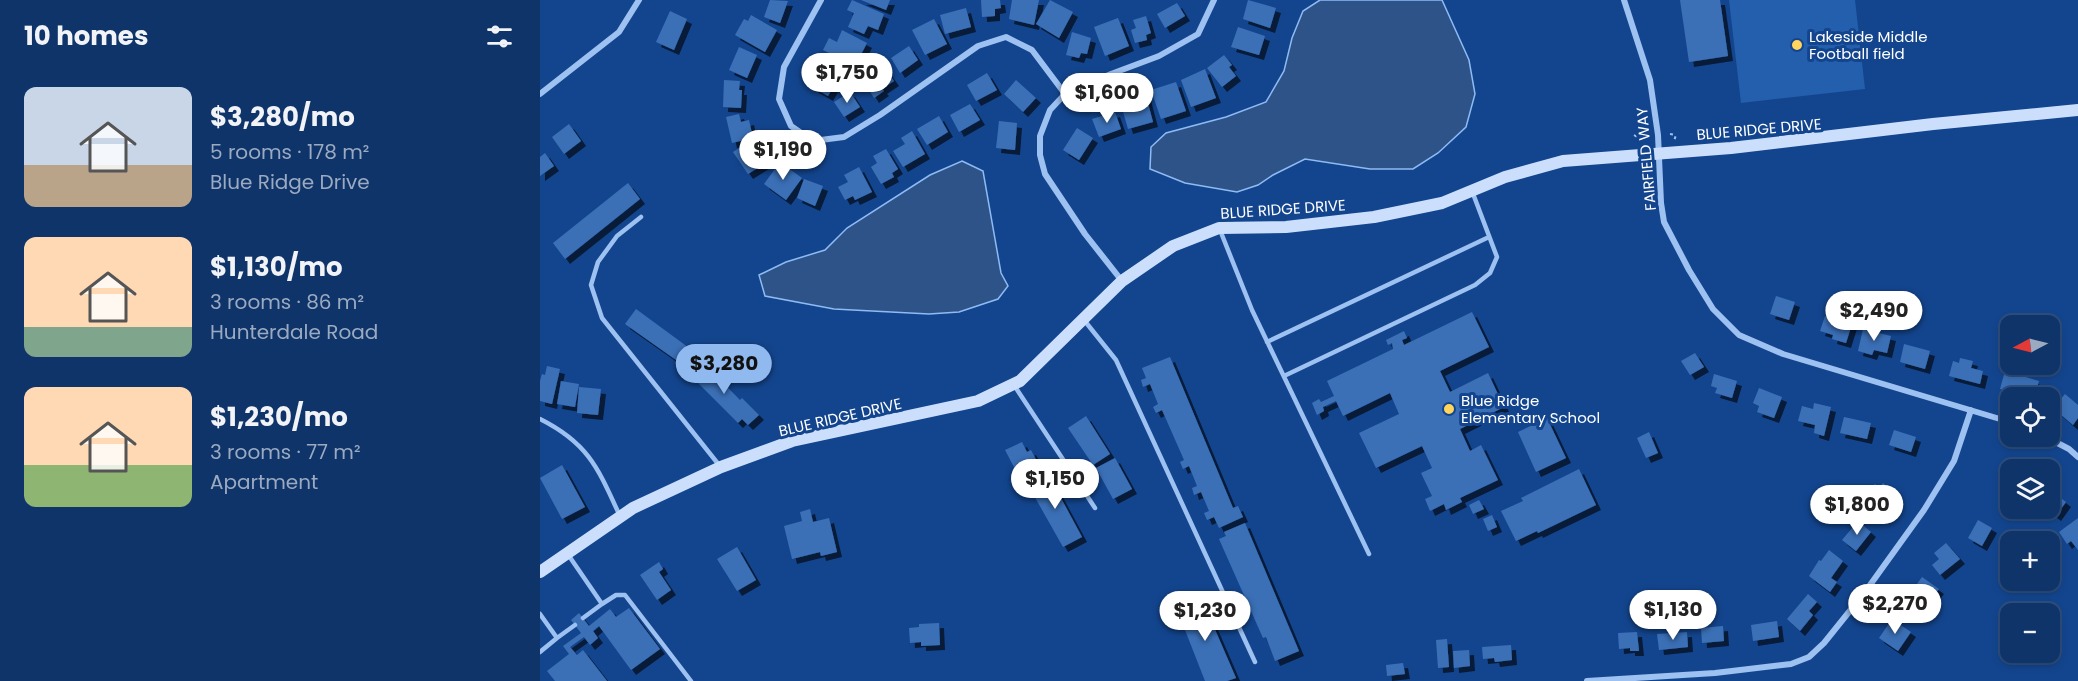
<!DOCTYPE html>
<html lang="en">
<head>
<meta charset="utf-8">
<style>
	:root { --surface:#0e346a; --page:#173c70; --text:#f1f3f6; --muted:#9baac1; --line:#2e4f7e; --accent:#90b9f0 }
	body { margin:0; font-family:Poppins,sans-serif; background:var(--page); color:var(--text); height:100vh; display:flex; flex-direction:column; font-size:22px; white-space:nowrap }
	* { box-sizing:border-box; margin:0 }
	p { font-size:20px; color:var(--muted) }
	.icon { flex:none; width:33px; height:33px; fill:none; stroke:currentColor; stroke-width:2; stroke-linecap:round; stroke-linejoin:round }
	.map { position:relative; flex:1; overflow:hidden }
	.side { display:flex; flex-direction:column; background:var(--surface); width:540px }
	.side>* { flex:none }
	.needle { width:39px; rotate:263deg }
	.buttons { position:absolute; left:1460px; top:315px; display:grid; gap:12px }
	.buttons a { display:grid; place-items:center; width:60px; height:60px; border-radius:12px; background:var(--surface); box-shadow:0 3px 9px #0003,0 0 0 2px var(--line); font-size:30px }
	.price { position:absolute; translate:-50% -51px; padding:0 14px; border-radius:21px; background:#fff; color:#222; font-size:20px; line-height:39px; filter:drop-shadow(0 2px 3px #0008) }
	.price::after { content:''; position:absolute; left:50%; top:36px; width:18px; height:14px; margin-left:-9px; background:inherit; clip-path:polygon(0 0,100% 0,50% 100%) }
	.price.active { background:var(--accent); color:#111 }
	ul { padding:0; list-style:none }
	li { display:flex; align-items:center; gap:18px; height:150px; padding:0 24px }
	li span { display:grid; place-items:center; flex:none; width:168px; height:120px; border-radius:12px; color:#555 }
	li>.icon { margin-inline-start:auto }
	span .icon { width:72px; height:72px; fill:#fffc; stroke-width:1 }
	li b { font-size:26px }
	h2 { display:flex; justify-content:space-between; align-items:center; height:72px; padding:0 24px; font-size:26px }
	main { display:flex; flex:1; min-height:0 }
	.map>svg:first-child { display:block }
</style>
</head>
<body>
<main>
<section class="side">
<h2>10 homes<svg class="icon" aria-label="filters" viewBox="0 0 24 24"><path d="M4 7h16M4 17h16"/><circle cx="9" cy="7" r="2"/><circle cx="15" cy="17" r="2"/></svg></h2>
<ul>
<li><span style="background:linear-gradient(#c9d6e8 65%,#b9a48a 0)"><svg class="icon" aria-label="home" viewBox="0 0 24 24"><path d="M3 11l9-7 9 7M6 9v11h12V9"/></svg></span><div><b>$3,280/mo</b><p>5 rooms · 178 m²</p><p>Blue Ridge Drive</p></div></li>
<li><span style="background:linear-gradient(#ffd9b3 75%,#7fa58c 0)"><svg class="icon" aria-label="home" viewBox="0 0 24 24"><path d="M3 11l9-7 9 7M6 9v11h12V9"/></svg></span><div><b>$1,130/mo</b><p>3 rooms · 86 m²</p><p>Hunterdale Road</p></div></li>
<li><span style="background:linear-gradient(#ffd9b3 65%,#8fb573 0)"><svg class="icon" aria-label="home" viewBox="0 0 24 24"><path d="M3 11l9-7 9 7M6 9v11h12V9"/></svg></span><div><b>$1,230/mo</b><p>3 rooms · 77 m²</p><p>Apartment</p></div></li>
</ul>
</section>
<div class="map">
<svg width="1538" height="681" viewBox="0 0 1538 681">
	<defs>
		<filter id="shadow"><feDropShadow dx="5" dy="5" stdDeviation="0" flood-color="#0009"/></filter>
	</defs>
	<rect width="100%" height="100%" fill="#13458e"/>
	<!-- green -->
	<path fill="#245fad" d="M1189 0H1315L1325 89 1201 103Z"/>
	<!-- water -->
	<path fill="#2e5389" stroke="#8ebbf4" stroke-width="1.5" d="M780 0H902L929 60 935 94 926 127 898 153 873 169H830L765 159 733 175 718 185 697 192 645 183 610 169 611 147 626 133 686 117 726 102 744 71 752 38 763 11Z
		M422 161 443 171 461 273 468 286 458 299 419 312 389 314 294 309 225 296 219 275 246 262 285 250 307 228 390 175Z"/>
	<!-- building -->
	<path fill="#3b70b7" filter="url(#shadow)" d="M230 0 248 1 240 23 224 17Z
		M312 0 344 14 338 30 328 26 324 34 308 27 314 13 307 10Z
		M321 0H350L346 10Z
		M441 0H460L461 8 455 9V16L442 17Z
		M472 0H499L494 25 469 19Z
		M510 0 533 12 519 38 496 24Z
		M708 0 736 8 730 28 703 19Z
		M1140 0H1180L1188 56 1149 62Z
		M637 3 645 16 625 28 617 14Z
		M426 8 431 27 405 34 400 15Z
		M130 11 147 19 134 50 116 42Z
		M211 15 237 30 225 52 195 35 204 19 208 21Z
		M606 16 611 33 606 35 607 40 595 43 591 30 596 28 593 20Z
		M578 18 589 46 565 56 554 27Z
		M394 19 407 44 385 55 372 30Z
		M698 27 725 36 719 55 691 47Z
		M302 30 327 43 315 66 283 50 289 38 297 42Z
		M532 32 551 38 547 54 541 53 539 58 526 55Z
		M369 46 378 60 360 73 351 58Z
		M199 47 217 55 207 78 189 70Z
		M684 55 692 65 689 67 696 76 682 87 667 68Z
		M281 60 302 72 288 96 267 84Z
		M344 67 354 81 342 89 344 91 334 98 323 80Z
		M665 69 676 98 651 107 641 80Z
		M447 73 457 90 436 101 427 85Z
		M184 80 200 81 199 90H202L201 108 183 107Z
		M476 80 496 98 483 112 464 94Z
		M636 82 646 111 621 119 611 90Z
		M310 92 320 107 304 117 294 102Z
		M605 92 613 122 588 129 580 101Z
		M430 104 440 120 419 132 410 115Z
		M575 112 581 129 559 137 552 119Z
		M199 114 201 122 209 120 213 138 192 143 186 117Z
		M399 116 408 132 387 145 377 129Z
		M459 121 477 123 475 150 456 148Z
		M29 124 41 141 24 154 12 137Z
		M537 128 553 138 539 160 523 150Z
		M372 131 385 154 363 167 353 151 365 144 361 138Z
		M218 136 232 159 208 174 193 152Z
		M346 149 358 169 352 173 354 177 341 184 331 167 337 163 333 156Z
		M5 153 14 166 0 176V157Z
		M240 162 262 178 246 200 224 184Z
		M319 167 332 192 315 200 313 196 305 200 298 187 308 182 304 175Z
		M264 179 283 186 275 206 257 198Z
		M88 183 100 199 25 259 13 243Z
		M1236 296 1255 302 1249 320 1230 314Z
		M96 309 156 353 146 367 85 324Z
		M932 312 949 347 900 371 910 392 948 373 964 407 920 429 930 451 941 445 958 480 920 498 922 502 906 510 904 504 890 511 885 499 892 496 881 473 892 468 882 446 836 468 819 433 859 414 850 393 803 416 796 401 783 407 784 411 777 415 772 403 779 399 781 402 794 396 787 381 853 349 852 343 848 345 846 340 864 331 867 338 862 340 864 345Z
		M1285 316 1312 324 1306 343 1292 339 1293 335 1280 331Z
		M1323 329 1351 336 1347 353 1334 350 1332 355 1318 351Z
		M1364 344 1390 351 1385 369 1360 362Z
		M1155 353 1164 367 1150 375 1141 361Z
		M630 357 693 508 698 506 703 517 679 528 674 517 667 520 664 513 669 511 661 492 654 495 652 488 657 486 649 466 643 469 640 462 644 460 622 410 616 413 613 407 618 404 610 384 603 387 601 380 606 378 602 368Z
		M1420 358 1433 361 1431 368 1443 371 1440 384 1409 376 1413 361 1419 363Z
		M163 362 200 400 202 398 219 415 208 425 202 419 198 423 150 375Z
		M7 366 20 369 12 404 0 401V381L2 374 5 375Z
		M1465 371 1499 381 1494 398 1460 389Z
		M1174 374 1197 381 1192 398 1175 393 1177 388 1171 386Z
		M21 381 39 384 35 407 17 404Z
		M39 387 61 389 58 415 37 413Z
		M1219 388 1242 397 1234 418 1217 412 1219 406 1213 403Z
		M1525 394 1538 405V418L1533 425 1513 408Z
		M1274 403 1291 407 1284 436 1274 433 1275 425 1258 421 1262 406 1273 409Z
		M546 416 570 454 553 465 528 428Z
		M1304 417 1331 423 1327 439 1300 433Z
		M1007 418 1026 458 996 472 978 432Z
		M1354 430 1376 437 1371 452 1349 445Z
		M1109 432 1118 453 1106 458 1097 438Z
		M482 442 487 452 491 450 504 475 484 486 465 450Z
		M575 458 592 489 573 499 556 468Z
		M1463 464 1477 469 1470 470V482L1458 477Z
		M22 465 45 507 22 519 0 478Z
		M1039 469 1056 505 998 533 997 531 976 541 961 511 983 501 981 498Z
		M508 474 542 537 523 547 488 485Z
		M1343 483 1358 496 1344 512 1325 495 1335 484 1339 488Z
		M1509 489 1526 502 1516 516 1506 508H1509Z
		M939 500 944 509 933 514 929 505Z
		M270 509 273 522 289 518 297 552 281 556 280 552 252 559 244 526 262 521 260 512Z
		M952 515 957 527 948 531 943 519Z
		M1538 518V550L1531 541 1527 544 1519 532Z
		M1438 520 1452 528 1442 546 1428 538Z
		M1318 521 1331 532 1316 551 1302 540Z
		M705 523 759 651 735 661 726 637 723 638 679 539 686 536 684 532Z
		M1406 543 1420 559 1400 575 1392 565 1399 559 1394 553Z
		M197 547 216 580 197 591 177 559Z
		M1289 550 1303 561 1291 578 1297 582 1290 592 1269 576 1279 560 1281 561Z
		M119 562 123 569 119 572 131 590 117 600 100 575Z
		M1382 577 1399 589 1387 605 1383 602 1376 611 1364 602Z
		M1268 594 1277 602 1269 611 1273 615 1260 631 1247 619Z
		M659 598 662 606 667 604 670 610 667 611 696 678 687 681H665L636 607Z
		M89 608 120 649 91 670 59 626 53 631 58 638 50 645 44 637 30 647 37 655 43 650 67 681H15L7 671 29 654 23 646 41 633 31 620 39 613 49 626 70 609 76 617Z
		M1352 619 1371 632 1358 651 1339 638Z
		M1237 621 1239 637 1213 641 1211 625Z
		M399 623 400 645 381 646V642L370 643 369 628 379 627V624Z
		M1183 626 1184 641 1162 643 1161 628Z
		M1097 632 1099 651H1090V648L1079 649 1078 633Z
		M1147 632 1148 647 1119 650 1117 634Z
		M907 639 909 667 898 668 896 640Z
		M971 645 972 660 955 662 954 658 943 659 942 647Z
		M929 650 930 666 914 668 913 651Z
		M863 663 865 674 847 676 846 665Z"/>
	<g fill="none" stroke-linecap="round" stroke-linejoin="round">
		<!-- path -->
		<path stroke="#9dc1f1" stroke-width="2" stroke-dasharray="3 4.5" stroke-linecap="butt" d="M1130 134 1136 135 1134 141
			M1094 135 1099 138V144"/>
		<!-- lane -->
		<path stroke="#9dc1f1" stroke-width="4.5" d="M101 217 77 236 58 262 51 285 62 318 179 465
			M680 230 712 310 829 554
			M544 320 576 360 715 662
			M727 342 949 237
			M744 376 935 285 950 273 957 257 932 191
			M474 385 555 508
			M0 419C48 443 58 468 79 514
			M27 553 62 604 43 618
			M62 604 76 595H85L151 681
			M0 614 17 638 0 652
			M17 638 35 625"/>
		<!-- street -->
		<path stroke="#9dc1f1" stroke-width="6" d="M281 0 244 67 239 99 251 126 273 141 304 137 340 115 438 46 466 37 492 50 525 94 571 74 619 56 658 34 674 0
			M1084 0 1110 80 1118 135 1121 203 1124 222 1149 270 1173 309 1199 335 1243 354 1470 422
			M0 94 79 32 99 0
			M525 94 510 110 500 136V155L505 174 545 234 582 281
			M1504 436 1529 449 1538 457
			M1047 681 1175 673 1251 664 1269 657 1284 643 1325 592 1384 510 1414 461 1431 410"/>
		<!-- secondary -->
		<path stroke="#cbdffc" stroke-width="12" d="M0 572 93 508 181 467 252 441 438 401 480 381 582 281 633 246 679 228 746 227 834 217 902 203 965 177 1023 161 1191 148 1393 124 1538 110"/>
	</g>
	<!-- markers -->
	<g fill="#ffd55d" stroke="#13458e" stroke-width="2">
		<circle cx="1257" cy="45" r="6"/>
		<circle cx="909" cy="409" r="6"/>
	</g>
	<g text-anchor="middle" dominant-baseline="central" stroke-width="6" stroke-linejoin="round" paint-order="stroke">
		<!-- poi labels -->
		<g font-size="15" fill="#fff" stroke="#13458e" text-anchor="start">
			<text x="1269" y="36">Lakeside Middle<tspan x="1269" dy="17">Football field</tspan></text>
			<text x="921" y="400">Blue Ridge<tspan x="921" dy="17">Elementary School</tspan></text>
		</g>
		<!-- street labels -->
		<g font-size="15" fill="#fff" stroke="#13458e">
			<text transform="translate(1219 129) rotate(-5)">BLUE RIDGE DRIVE</text>
			<text transform="translate(1106 159) rotate(-95)">FAIRFIELD WAY</text>
			<text transform="translate(743 209) rotate(-4)">BLUE RIDGE DRIVE</text>
			<text transform="translate(300 417) rotate(-13)">BLUE RIDGE DRIVE</text>
		</g>
	</g>
</svg>
<div class="buttons">
<a><svg class="needle" viewBox="-14 -14 28 28"><path d="M0-13l5 13h-10z" fill="#e53935"/><path d="M0 13l5-13h-10z" fill="#9baac1"/></svg></a>
<a><svg class="icon" aria-label="locate" viewBox="0 0 24 24"><circle cx="12" cy="12" r="6"/><path d="M12 2v4M12 18v4M2 12h4M18 12h4"/></svg></a>
<a><svg class="icon" aria-label="layers" viewBox="0 0 24 24"><path d="M12 4l9 5-9 5-9-5zM3 14l9 5 9-5"/></svg></a>
<a>+</a>
<a>−</a>
</div>
<b class="price" style="left:307px;top:104px">$1,750</b>
<b class="price" style="left:567px;top:124px">$1,600</b>
<b class="price" style="left:243px;top:181px">$1,190</b>
<b class="price" style="left:1334px;top:342px">$2,490</b>
<b class="price active" style="left:184px;top:395px">$3,280</b>
<b class="price" style="left:515px;top:510px">$1,150</b>
<b class="price" style="left:1317px;top:536px">$1,800</b>
<b class="price" style="left:1355px;top:635px">$2,270</b>
<b class="price" style="left:1133px;top:641px">$1,130</b>
<b class="price" style="left:665px;top:642px">$1,230</b>
</div>
</main>
</body>
</html>
